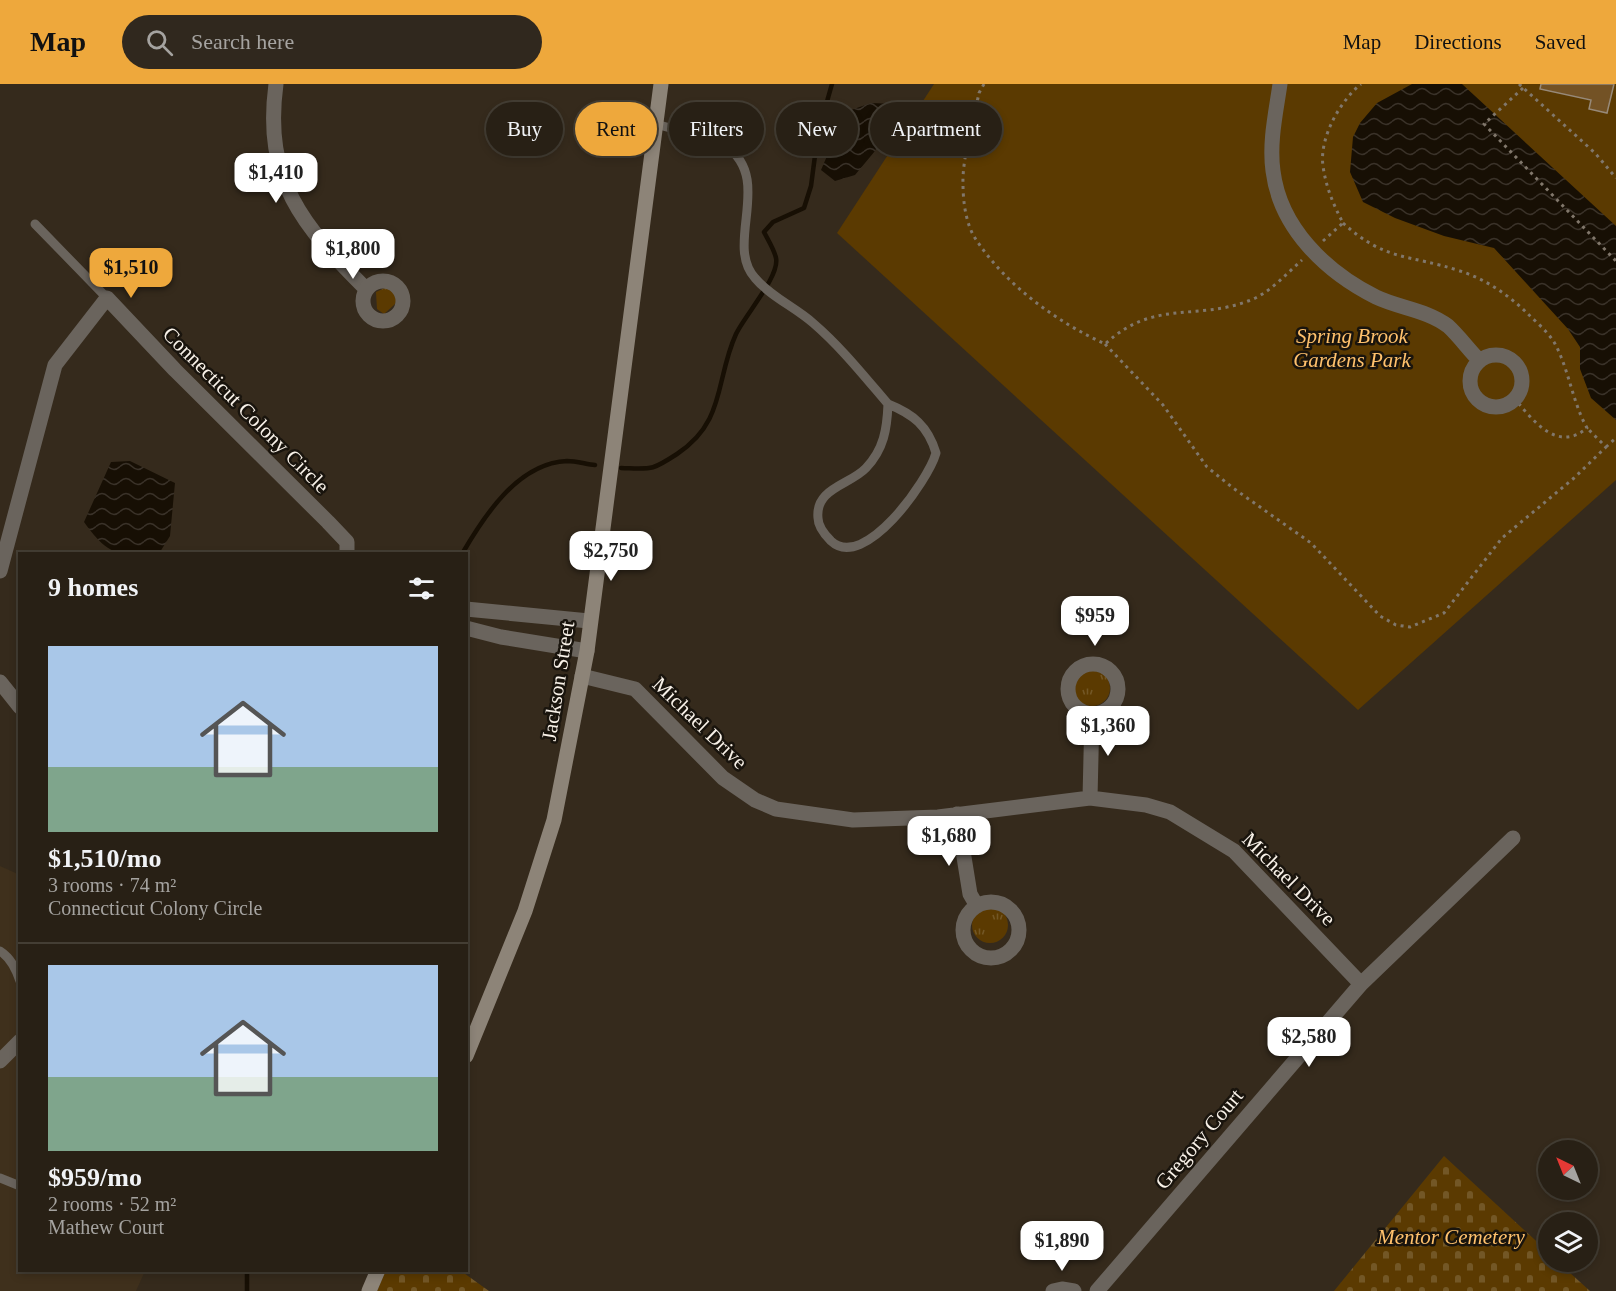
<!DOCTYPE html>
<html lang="en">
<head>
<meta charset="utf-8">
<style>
	:root { --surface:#282015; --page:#30281e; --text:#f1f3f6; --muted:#a5a3a0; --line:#443e34; --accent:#eea83c }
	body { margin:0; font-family:Georgia,serif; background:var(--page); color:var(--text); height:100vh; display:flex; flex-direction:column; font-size:22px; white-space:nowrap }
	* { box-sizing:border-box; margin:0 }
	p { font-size:20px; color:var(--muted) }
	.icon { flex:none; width:33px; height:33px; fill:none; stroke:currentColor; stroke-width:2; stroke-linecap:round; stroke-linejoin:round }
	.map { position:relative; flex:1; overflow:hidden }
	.sheet { position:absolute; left:18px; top:468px; width:450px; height:720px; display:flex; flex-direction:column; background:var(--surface); border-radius:0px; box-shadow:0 3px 9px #0003,0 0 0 2px var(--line) }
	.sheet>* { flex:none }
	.guide { position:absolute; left:486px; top:18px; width:570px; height:54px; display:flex; gap:12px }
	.needle { width:39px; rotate:317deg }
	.tools { position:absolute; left:1538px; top:1056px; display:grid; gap:12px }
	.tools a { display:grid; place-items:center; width:60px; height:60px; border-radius:50%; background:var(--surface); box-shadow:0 3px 9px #0003,0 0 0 2px var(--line); font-size:30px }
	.price { position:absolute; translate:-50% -51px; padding:0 14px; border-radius:12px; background:#fff; color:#222; font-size:20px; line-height:39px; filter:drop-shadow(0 2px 3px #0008) }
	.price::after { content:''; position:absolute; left:50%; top:36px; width:18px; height:14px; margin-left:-9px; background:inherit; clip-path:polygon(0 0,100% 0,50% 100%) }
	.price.on { background:var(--accent); color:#111 }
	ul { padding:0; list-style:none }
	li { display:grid; align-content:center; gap:12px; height:318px; padding:0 30px }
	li+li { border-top:2px solid var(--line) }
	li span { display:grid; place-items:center; height:186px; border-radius:0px; color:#555 }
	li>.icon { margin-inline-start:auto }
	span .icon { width:108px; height:108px; fill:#fffc; stroke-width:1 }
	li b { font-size:26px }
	h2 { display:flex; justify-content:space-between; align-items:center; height:72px; padding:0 30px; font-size:26px }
	.chip { padding:0 21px; border-radius:27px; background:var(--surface); box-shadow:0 3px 9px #0003,0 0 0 2px var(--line); font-size:21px; line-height:54px }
	.chip.on { background:var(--accent); color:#111 }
	header { display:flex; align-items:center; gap:36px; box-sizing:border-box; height:84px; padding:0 30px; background:var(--accent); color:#111 }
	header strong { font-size:28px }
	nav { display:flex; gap:33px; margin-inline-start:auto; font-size:21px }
	.search { width:420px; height:54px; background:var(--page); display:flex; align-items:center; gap:15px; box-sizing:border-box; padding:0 21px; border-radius:33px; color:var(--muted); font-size:22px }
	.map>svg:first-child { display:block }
</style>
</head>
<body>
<header>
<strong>Map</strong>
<div class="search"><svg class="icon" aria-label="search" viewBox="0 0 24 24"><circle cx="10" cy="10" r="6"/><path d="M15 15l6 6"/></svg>Search here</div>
<nav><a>Map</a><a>Directions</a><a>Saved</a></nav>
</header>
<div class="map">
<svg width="1616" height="1207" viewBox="0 0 1616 1207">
	<defs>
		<pattern id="grass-tufts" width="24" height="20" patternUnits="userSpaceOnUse" patternTransform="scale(1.5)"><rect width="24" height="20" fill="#5b3a01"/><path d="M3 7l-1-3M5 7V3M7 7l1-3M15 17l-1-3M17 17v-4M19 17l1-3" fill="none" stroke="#735726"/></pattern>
		<pattern id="cemetery-stones" width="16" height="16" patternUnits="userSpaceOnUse" patternTransform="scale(1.5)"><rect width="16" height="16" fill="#5b3a01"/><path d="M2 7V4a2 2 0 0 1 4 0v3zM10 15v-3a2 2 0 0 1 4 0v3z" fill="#735726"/></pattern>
		<pattern id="water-waves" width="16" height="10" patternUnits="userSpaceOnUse" patternTransform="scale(1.5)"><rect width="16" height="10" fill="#170f04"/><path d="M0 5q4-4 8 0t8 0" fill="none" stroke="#3a3229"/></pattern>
	</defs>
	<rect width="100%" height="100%" fill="#352a1c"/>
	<!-- built -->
	<path fill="#3f301c" d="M0 782 20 791V1186L145 1187 136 1207H0Z"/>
	<!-- grass -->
	<path fill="url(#grass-tufts)" d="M389 202 394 204 398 212 395 220 384 230 377 225 376 208Z
		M1074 604a18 18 0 1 1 36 0a18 18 0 1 1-36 0Z
		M972 841a18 18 0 1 1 36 0a18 18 0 1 1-36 0Z"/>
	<!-- cemetery -->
	<path fill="url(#cemetery-stones)" d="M1444 1072 1548 1168V1178H1558L1590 1207H1334Z
		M386 1186 461 1187 489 1207H377Z"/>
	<!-- park -->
	<path fill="#5b3a01" d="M934 0H1616V396L1358 626 837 149Z"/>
	<!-- water -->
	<path fill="url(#water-waves)" d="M1412 0H1462L1616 142V336L1591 314 1580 285V263L1568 245 1494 164 1444 152 1395 134 1363 118 1350 88 1353 53 1360 39 1377 19Z
		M871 19 896 20 875 67 855 91 835 97 821 86 833 58 851 26Z
		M130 377 175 399 170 452 160 468C119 473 108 472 84 438L111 378Z"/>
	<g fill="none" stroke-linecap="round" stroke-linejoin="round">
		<!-- stream -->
		<path stroke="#170f04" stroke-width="4.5" d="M621 384C652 385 651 387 677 370 726 338 715 296 736 250 745 231 780 192 776 174 774 165 768 156 764 148L773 138 804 124 811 102 818 49 832 0
			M462 470C484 432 518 379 567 377 576 377 586 380 595 381
			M247 1186V1207"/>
	</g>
	<!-- building -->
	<path fill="#735225" stroke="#978979" stroke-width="1.5" d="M1541 0H1614L1607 29 1589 25 1591 16 1540 5Z"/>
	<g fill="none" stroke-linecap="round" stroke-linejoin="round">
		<!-- path -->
		<path stroke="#81776b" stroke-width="3" stroke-dasharray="3 4.5" stroke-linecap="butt" d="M984 0 979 9C974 34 962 75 963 100 963 118 966 142 977 157 1007 202 1057 238 1105 260 1154 215 1195 237 1248 217 1269 210 1286 190 1302 176
			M1519 0 1595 69 1616 94
			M1523 4 1484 40 1616 177
			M1343 139C1386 178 1409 170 1460 187 1485 195 1507 210 1526 228 1535 237 1547 247 1554 258 1569 285 1572 317 1587 344 1558 369 1533 337 1515 315
			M1323 157 1343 139C1333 120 1326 103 1323 82 1319 54 1340 17 1361 0
			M1105 260 1163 321 1207 383 1233 404 1311 459 1380 532 1396 541 1410 543 1444 529 1502 454 1574 394 1606 363 1587 344
			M1606 363 1616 354"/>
		<!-- lane -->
		<path stroke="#6a645d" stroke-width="9" d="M656 40C677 47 707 49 726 62 774 96 724 160 755 194 771 213 795 223 813 239 841 263 864 292 888 320 887 345 884 365 866 384 850 401 815 404 818 434 818 443 825 451 831 457 864 488 928 397 936 369 928 342 913 330 888 320
			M35 140 107 214
			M0 867C11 874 16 885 20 897
			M0 1094 20 1102"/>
		<!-- street -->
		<path stroke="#6a645d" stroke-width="15" d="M276 0C263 96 303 142 366 205
			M1280 0C1276 28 1269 58 1273 87 1280 144 1326 188 1376 213 1399 224 1427 226 1448 242 1459 252 1469 266 1479 276
			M363 217a20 20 0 1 1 40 0a20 20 0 1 1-40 0Z
			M1470 297a26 26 0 1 1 52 0a26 26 0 1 1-52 0Z
			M0 487 55 281 107 214 175 286 328 438 347 458V470
			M466 525 589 537
			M466 544 501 553 587 567
			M1068 605a25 25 0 1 1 50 0a25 25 0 1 1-50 0Z
			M582 592 635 605 723 694 755 716 776 725 853 736 938 733 1090 714 1146 721 1170 728 1234 767 1361 900
			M0 598 20 623
			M1090 714 1092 630
			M957 730 970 810 977 822
			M963 846a28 28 0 1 1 56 0a28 28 0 1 1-56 0Z
			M0 977 20 957
			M1053 1207 1062 1205 1074 1207
			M1097 1207 1361 900 1513 754"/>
		<!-- secondary -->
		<path stroke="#8d8478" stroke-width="15" d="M466 972 525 827 554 736 587 567 661 0
			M369 1207 378 1186"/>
	</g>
	<g text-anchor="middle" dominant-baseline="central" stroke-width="5" stroke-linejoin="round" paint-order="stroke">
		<!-- park labels -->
		<g font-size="21" font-style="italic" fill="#ffc16c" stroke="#19140d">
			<text x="1352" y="252">Spring Brook<tspan x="1352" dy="24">Gardens Park</tspan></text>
			<text x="1451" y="1153">Mentor Cemetery</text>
		</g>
		<!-- street labels -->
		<g font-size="21" fill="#f8f1e8" stroke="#19140d">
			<text transform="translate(246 326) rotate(45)">Connecticut Colony Circle</text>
			<text transform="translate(558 597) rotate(-81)">Jackson Street</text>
			<text transform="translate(700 639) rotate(44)">Michael Drive</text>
			<text transform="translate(1289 795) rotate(45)">Michael Drive</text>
			<text transform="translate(1199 1055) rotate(-50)">Gregory Court</text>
		</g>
	</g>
</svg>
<div class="tools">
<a><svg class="needle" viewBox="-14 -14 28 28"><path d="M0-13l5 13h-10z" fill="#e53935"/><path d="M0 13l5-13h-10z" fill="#a5a3a0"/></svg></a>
<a><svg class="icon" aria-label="layers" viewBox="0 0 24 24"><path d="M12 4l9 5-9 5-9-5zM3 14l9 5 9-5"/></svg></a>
</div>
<b class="price" style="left:276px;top:120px">$1,410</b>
<b class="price" style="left:353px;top:196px">$1,800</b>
<b class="price on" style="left:131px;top:215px">$1,510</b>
<b class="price" style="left:611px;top:498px">$2,750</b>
<b class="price" style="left:1095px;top:563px">$959</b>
<b class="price" style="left:1108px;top:673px">$1,360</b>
<b class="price" style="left:949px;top:783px">$1,680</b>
<b class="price" style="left:1309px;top:984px">$2,580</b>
<b class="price" style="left:1062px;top:1188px">$1,890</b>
<div class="guide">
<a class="chip">Buy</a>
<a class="chip on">Rent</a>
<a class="chip">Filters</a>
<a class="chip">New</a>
<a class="chip">Apartment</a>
</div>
<section class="sheet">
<h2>9 homes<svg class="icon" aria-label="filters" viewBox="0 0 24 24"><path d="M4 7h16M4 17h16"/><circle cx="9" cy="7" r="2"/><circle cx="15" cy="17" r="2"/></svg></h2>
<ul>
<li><span style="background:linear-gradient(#a9c7e8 65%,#7fa58c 0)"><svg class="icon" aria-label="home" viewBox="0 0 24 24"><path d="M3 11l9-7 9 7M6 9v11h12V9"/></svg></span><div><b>$1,510/mo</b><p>3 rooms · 74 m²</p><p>Connecticut Colony Circle</p></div></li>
<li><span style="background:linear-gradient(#a9c7e8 60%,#7fa58c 0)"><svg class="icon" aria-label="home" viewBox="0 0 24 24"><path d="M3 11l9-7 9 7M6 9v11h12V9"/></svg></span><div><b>$959/mo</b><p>2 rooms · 52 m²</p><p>Mathew Court</p></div></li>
</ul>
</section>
</div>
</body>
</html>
